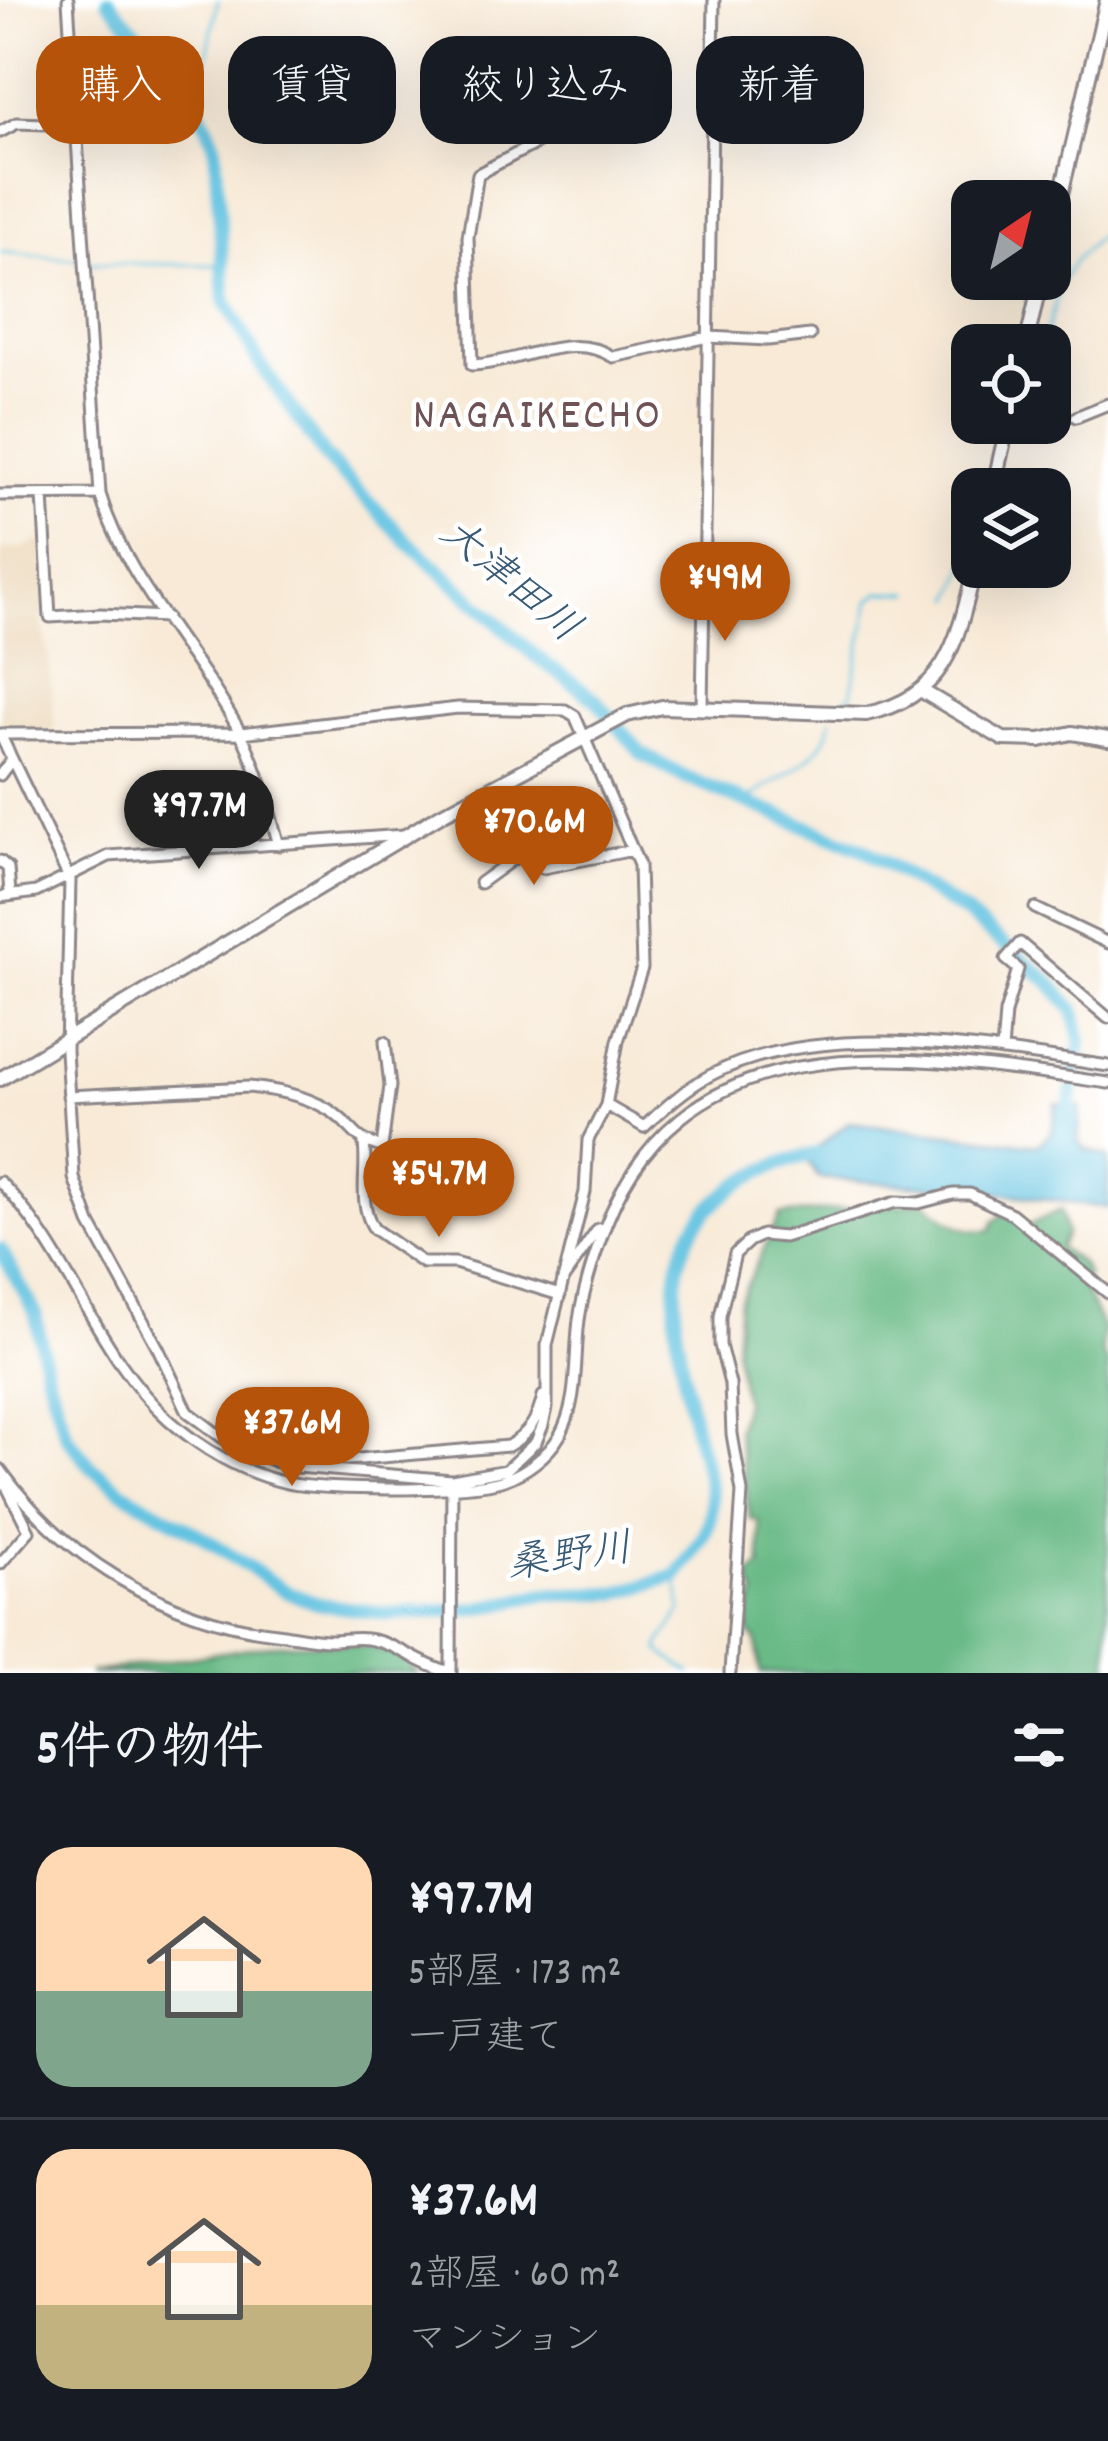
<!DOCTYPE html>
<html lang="ja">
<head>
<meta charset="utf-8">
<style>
	:root { --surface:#171b24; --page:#20242c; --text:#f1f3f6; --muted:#9ea1a6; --line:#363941; --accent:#b45309 }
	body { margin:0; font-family:Dekko,"Klee One",sans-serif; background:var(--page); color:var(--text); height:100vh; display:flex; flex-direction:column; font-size:45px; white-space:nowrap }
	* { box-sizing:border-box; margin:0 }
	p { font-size:39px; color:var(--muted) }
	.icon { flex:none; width:66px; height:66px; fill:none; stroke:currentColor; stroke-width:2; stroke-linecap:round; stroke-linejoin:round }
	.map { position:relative; height:1673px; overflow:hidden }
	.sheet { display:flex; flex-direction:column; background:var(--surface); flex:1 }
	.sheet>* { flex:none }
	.banner { position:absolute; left:36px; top:36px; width:1038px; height:108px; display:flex; gap:24px }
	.needle { width:78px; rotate:35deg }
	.tools { position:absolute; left:951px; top:180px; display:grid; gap:24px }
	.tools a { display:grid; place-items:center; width:120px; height:120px; border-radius:24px; background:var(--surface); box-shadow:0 12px 48px #0002; font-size:60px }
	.price { position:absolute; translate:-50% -102px; padding:0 27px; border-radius:42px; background:var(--accent); color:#fff; font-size:39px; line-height:78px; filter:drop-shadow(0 3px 6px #0008) }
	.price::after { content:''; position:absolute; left:50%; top:72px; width:36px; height:27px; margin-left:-18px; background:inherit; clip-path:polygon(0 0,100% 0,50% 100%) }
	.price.selected { background:#222; color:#fff }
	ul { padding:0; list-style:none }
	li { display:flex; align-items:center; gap:36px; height:300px; padding:0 36px }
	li+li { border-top:3px solid var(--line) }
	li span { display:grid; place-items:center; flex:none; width:336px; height:240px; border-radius:36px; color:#555 }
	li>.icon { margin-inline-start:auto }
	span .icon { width:144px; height:144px; fill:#fffc; stroke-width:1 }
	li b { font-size:51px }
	h2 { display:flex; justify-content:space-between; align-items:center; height:144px; padding:0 36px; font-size:51px }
	.tag { padding:0 42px; border-radius:36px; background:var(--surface); box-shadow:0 12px 48px #0002; font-size:42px; line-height:108px }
	.tag.selected { background:var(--accent); color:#fff }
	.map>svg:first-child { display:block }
</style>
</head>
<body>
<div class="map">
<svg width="1108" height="1673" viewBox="0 0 1108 1673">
	<rect width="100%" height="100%" fill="#fff"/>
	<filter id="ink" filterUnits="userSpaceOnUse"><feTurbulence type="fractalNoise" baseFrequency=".00833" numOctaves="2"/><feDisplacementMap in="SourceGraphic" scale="24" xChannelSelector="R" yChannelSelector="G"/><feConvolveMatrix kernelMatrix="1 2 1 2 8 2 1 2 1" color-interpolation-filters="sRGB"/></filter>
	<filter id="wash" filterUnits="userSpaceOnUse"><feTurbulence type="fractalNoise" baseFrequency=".004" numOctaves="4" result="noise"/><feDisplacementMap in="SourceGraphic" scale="48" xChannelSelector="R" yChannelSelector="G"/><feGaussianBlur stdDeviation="2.7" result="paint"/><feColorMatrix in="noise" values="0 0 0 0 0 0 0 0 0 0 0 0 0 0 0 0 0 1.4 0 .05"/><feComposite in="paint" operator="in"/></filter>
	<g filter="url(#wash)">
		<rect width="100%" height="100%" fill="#f8ead7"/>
		<!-- built -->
		<path fill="#ecd8ba" d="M43 539 49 616H41L49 659 55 731 6 732 0 729V549H19Z"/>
		<!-- forest -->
		<path fill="#69ba86" stroke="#466e60" stroke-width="3" d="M926 1202C946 1220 963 1234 991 1230L994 1222 1005 1212 1025 1227 1061 1210 1066 1234 1059 1248 1081 1263 1087 1275 1083 1288 1103 1328 1102 1353 1108 1364V1673H761L756 1640 748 1632V1614L756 1595 748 1576 761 1566 759 1522 750 1518 737 1429 744 1402 735 1352 739 1301 780 1215Z
			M322 1643C359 1644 391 1644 418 1673H89L276 1644Z"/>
		<!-- water -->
		<path fill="#63c3e1" stroke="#42728e" stroke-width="3" d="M1056 1104 1081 1107 1078 1141 1085 1149 1108 1157V1208L970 1189 818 1178 806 1157 849 1122 1038 1145 1052 1132Z"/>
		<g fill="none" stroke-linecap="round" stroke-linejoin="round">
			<!-- stream -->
			<path stroke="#63c3e1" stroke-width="3" d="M198 108 206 95 201 86 218 0
				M0 252 81 260
				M91 263 221 265
				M1043 345 1062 280 1076 259 1108 227
				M986 489 995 455
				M953 599 972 550
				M841 705 851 694 870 600 881 592 911 593
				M747 801C775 776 827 761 831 719
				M676 1576 682 1610 660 1645V1652L691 1673"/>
			<!-- river -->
			<path stroke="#63c3e1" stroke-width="14" d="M108 0C143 42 201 94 215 147L225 300 258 361 326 458 408 542 534 655 595 699 642 754 684 777 865 850 966 914 1049 981 1074 1010 1081 1041 1067 1123
				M0 1249 35 1312 46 1371 66 1435 91 1467 125 1493 202 1536 287 1592 316 1603 388 1614 476 1609 544 1594 617 1593 676 1576C689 1557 710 1535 711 1511 713 1485 701 1456 695 1430 685 1382 670 1323 677 1274 686 1205 759 1162 823 1153"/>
		</g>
	</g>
	<g filter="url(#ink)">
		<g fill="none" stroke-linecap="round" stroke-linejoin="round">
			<defs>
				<path id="minor" d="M68 0 100 494C126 582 197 652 240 732 258 767 268 807 279 845
					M590 100 582 128 550 136 478 174 468 237 472 365C518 364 570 330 613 357L708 337 768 340 810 335
					M0 132 17 123 75 125
					M1076 417 1108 404
					M0 495 100 494
					M43 496 50 617 100 614 166 617
					M458 708 565 710 575 716 639 865 642 968 618 1041 606 1105 588 1140 585 1192 547 1345V1408L543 1425 536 1442 506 1470 452 1480 297 1467 274 1461 223 1438 188 1412 158 1348 90 1223 74 1178 66 1051 70 880 0 734 241 733Z
					M702 708 714 0
					M0 775 12 759
					M497 784 516 808 543 868 633 850
					M0 861 8 868 10 893
					M480 883 531 846
					M0 897 36 892 109 856 404 835
					M1035 908 1108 943
					M1002 1051 1005 1013 1018 969 1006 959 1020 943 1108 1018
					M68 1096 249 1087C278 1090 312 1097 335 1114 358 1132 353 1139 382 1147L390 1086 385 1042
					M606 1105 644 1127C664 1108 685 1089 709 1076 818 1018 991 1048 1108 1066
					M364 1144C368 1173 357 1202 374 1229L423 1263H455L560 1295
					M0 1182C69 1251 97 1355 168 1419 201 1449 243 1473 287 1483 323 1491 471 1492 504 1480 526 1472 548 1456 560 1435 579 1401 574 1358 579 1320 583 1292 591 1267 600 1241 677 1009 919 1056 1108 1083
					M563 1279 598 1229 603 1228
					M302 1464 508 1446C529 1434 538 1419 543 1396
					M0 1469C62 1557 168 1621 276 1633 293 1635 313 1640 330 1640 342 1640 355 1637 367 1639 397 1643 421 1666 451 1673L452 1480
					M0 1564 29 1531 3 1479
					M730 1673 742 1492 732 1434 730 1384 720 1345V1316L735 1254 749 1241 762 1235 784 1237 896 1202 919 1203 953 1194H970L1012 1214 1108 1293"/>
				<path id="major" d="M1050 241 1107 0
					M1026 345 1041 279
					M993 489 1008 423
					M922 691 1003 739 1040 740 1072 733 1108 739
					M0 1079 442 814 627 715 662 707 866 714C948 697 958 638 975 567"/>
			</defs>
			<!-- minor casing -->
			<use href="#minor" stroke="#8d8689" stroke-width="15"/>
			<!-- major casing -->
			<use href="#major" stroke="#8d8689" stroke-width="18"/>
			<!-- minor -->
			<use href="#minor" stroke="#fff" stroke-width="9"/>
			<!-- major -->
			<use href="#major" stroke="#fff" stroke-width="12"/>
		</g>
	</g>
	<g text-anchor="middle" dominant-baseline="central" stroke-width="9" stroke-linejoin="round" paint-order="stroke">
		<!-- water labels -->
		<g font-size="42" font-style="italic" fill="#395a75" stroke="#fff">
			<text transform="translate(508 583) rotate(40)">大津田川</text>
			<text transform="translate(570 1560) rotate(-8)">桑野川</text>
		</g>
		<!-- quarter labels -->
		<g font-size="45" letter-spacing="3" fill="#6f5255" stroke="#fff">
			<text x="538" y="418">NAGAIKECHO</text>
		</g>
	</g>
</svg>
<div class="tools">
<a><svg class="needle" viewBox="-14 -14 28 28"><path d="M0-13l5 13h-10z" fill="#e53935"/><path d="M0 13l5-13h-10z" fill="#9ea1a6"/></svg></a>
<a><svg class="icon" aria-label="locate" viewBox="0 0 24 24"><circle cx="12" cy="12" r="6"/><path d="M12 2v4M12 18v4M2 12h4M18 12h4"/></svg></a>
<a><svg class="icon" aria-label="layers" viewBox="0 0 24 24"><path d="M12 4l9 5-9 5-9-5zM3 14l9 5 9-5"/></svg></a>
</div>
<b class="price" style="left:725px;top:644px">¥49M</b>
<b class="price selected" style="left:199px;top:872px">¥97.7M</b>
<b class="price" style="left:534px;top:888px">¥70.6M</b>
<b class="price" style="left:439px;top:1240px">¥54.7M</b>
<b class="price" style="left:292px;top:1489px">¥37.6M</b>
<div class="banner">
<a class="tag selected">購入</a>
<a class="tag">賃貸</a>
<a class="tag">絞り込み</a>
<a class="tag">新着</a>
</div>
</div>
<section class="sheet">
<h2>5件の物件<svg class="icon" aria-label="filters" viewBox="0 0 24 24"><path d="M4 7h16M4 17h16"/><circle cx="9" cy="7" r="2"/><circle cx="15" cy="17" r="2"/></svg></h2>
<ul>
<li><span style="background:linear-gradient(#ffd9b3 60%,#7fa58c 0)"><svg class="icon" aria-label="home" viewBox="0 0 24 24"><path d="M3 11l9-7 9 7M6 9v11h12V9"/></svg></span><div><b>¥97.7M</b><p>5部屋 · 173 m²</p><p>一戸建て</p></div></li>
<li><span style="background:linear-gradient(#ffd9b3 65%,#c2b280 0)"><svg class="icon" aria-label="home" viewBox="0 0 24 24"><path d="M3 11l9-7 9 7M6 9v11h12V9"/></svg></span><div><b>¥37.6M</b><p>2部屋 · 60 m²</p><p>マンション</p></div></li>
</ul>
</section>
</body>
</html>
